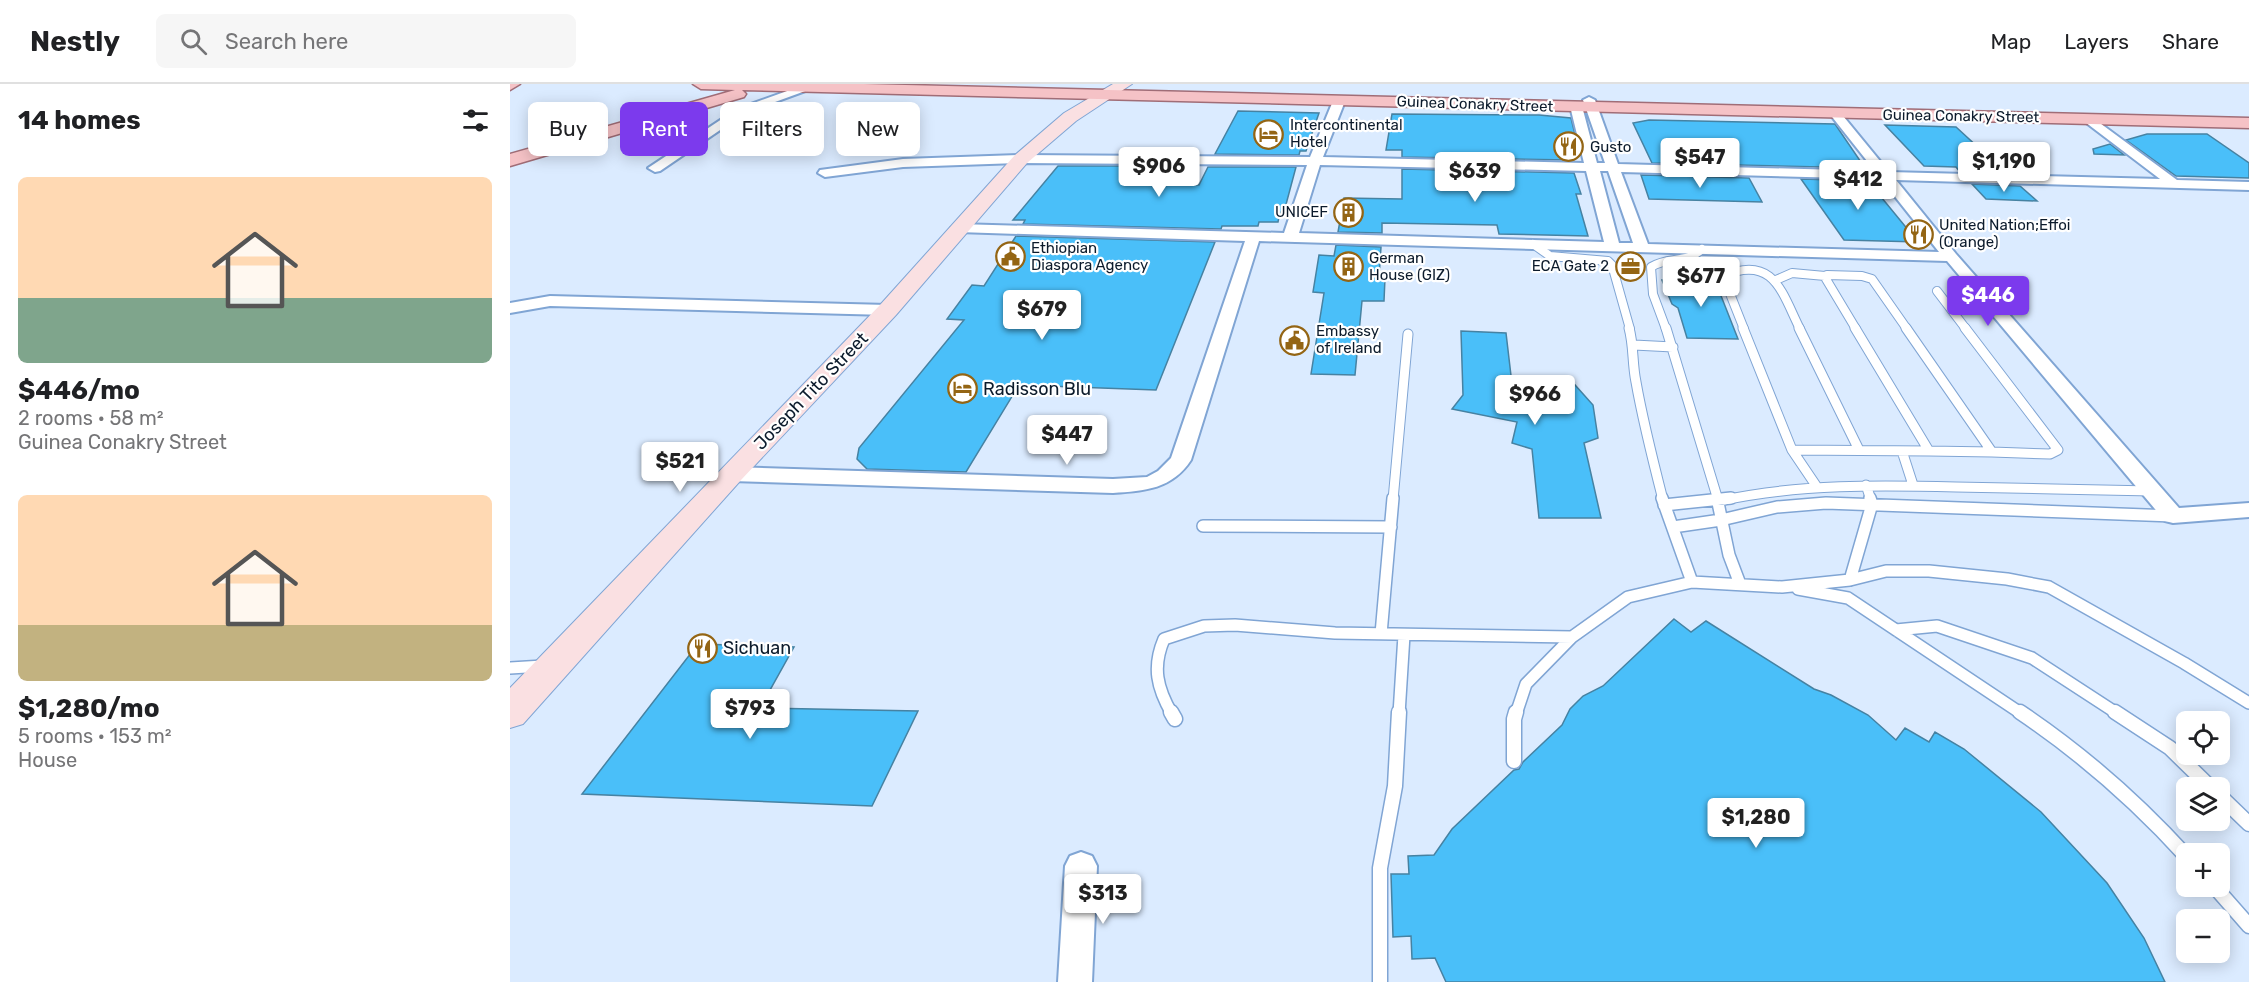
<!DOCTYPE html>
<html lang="en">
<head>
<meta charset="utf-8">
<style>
	:root { --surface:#fff; --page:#f6f6f6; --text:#202124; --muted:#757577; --line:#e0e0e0; --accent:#7c3aed }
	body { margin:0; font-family:Rubik,sans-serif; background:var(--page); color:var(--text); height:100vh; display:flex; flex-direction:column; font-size:22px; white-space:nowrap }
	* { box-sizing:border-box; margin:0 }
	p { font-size:20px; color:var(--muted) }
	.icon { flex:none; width:33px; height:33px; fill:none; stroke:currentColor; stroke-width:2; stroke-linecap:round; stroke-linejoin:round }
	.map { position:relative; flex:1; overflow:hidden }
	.side { display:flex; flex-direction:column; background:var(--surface); width:510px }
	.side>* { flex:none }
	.top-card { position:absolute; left:18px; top:18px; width:570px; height:54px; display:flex; gap:12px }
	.buttons { position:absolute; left:1666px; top:627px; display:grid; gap:12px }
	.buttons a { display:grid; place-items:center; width:54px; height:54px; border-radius:9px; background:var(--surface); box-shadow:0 3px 15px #0003; font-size:30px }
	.price { position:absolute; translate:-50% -51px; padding:0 14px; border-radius:6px; background:#fff; color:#222; font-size:20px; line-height:39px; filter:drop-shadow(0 2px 3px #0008) }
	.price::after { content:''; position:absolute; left:50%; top:36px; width:18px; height:14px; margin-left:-9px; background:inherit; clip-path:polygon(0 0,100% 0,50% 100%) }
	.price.current { background:var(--accent); color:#fff }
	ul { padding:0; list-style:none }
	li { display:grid; align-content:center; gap:12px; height:318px; padding:0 18px }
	li span { display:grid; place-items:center; height:186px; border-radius:9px; color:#555 }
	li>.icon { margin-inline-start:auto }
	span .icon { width:108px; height:108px; fill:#fffc; stroke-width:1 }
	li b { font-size:26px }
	h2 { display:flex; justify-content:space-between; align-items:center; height:72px; padding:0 18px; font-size:26px }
	.tag { padding:0 21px; border-radius:9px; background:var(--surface); box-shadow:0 3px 15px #0003; font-size:21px; line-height:54px }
	.tag.current { background:var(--accent); color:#fff }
	header { display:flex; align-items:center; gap:36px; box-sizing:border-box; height:84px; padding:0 30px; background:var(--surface); border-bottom:2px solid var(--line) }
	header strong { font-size:28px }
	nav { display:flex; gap:33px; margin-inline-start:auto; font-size:21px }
	.search { width:420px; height:54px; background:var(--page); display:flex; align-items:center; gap:15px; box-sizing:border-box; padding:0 21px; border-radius:9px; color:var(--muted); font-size:22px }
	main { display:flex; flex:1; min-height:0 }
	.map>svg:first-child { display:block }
</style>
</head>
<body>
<header>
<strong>Nestly</strong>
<div class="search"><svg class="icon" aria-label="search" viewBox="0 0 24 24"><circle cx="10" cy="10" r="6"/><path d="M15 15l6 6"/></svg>Search here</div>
<nav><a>Map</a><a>Layers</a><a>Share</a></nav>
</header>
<main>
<section class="side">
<h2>14 homes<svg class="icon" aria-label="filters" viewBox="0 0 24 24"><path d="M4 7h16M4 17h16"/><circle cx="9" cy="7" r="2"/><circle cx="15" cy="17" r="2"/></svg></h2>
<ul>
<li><span style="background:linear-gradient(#ffd9b3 65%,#7fa58c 0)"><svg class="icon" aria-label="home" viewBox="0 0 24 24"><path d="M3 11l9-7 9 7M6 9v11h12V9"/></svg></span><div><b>$446/mo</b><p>2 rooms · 58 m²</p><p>Guinea Conakry Street</p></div></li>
<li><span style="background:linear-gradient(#ffd9b3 70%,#c2b280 0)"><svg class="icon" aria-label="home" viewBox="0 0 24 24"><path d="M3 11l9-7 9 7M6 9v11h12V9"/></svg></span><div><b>$1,280/mo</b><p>5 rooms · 153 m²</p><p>House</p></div></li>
</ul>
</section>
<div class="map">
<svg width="1739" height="898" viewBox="0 0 1739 898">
	<rect width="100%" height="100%" fill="#dbebff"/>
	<!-- building -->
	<path fill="#4abff9" stroke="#4682a2" stroke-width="1.5" d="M728 27 809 29 796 67H790L789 71 705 70Z
		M882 30 1029 31 1061 34 1070 71H1058L1060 76 892 73V66H876Z
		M1139 36 1325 40 1355 84 1142 79 1123 39Z
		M1375 41 1446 43 1496 89 1450 88 1446 83 1414 82Z
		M1637 50H1697L1739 79V94L1666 92 1616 56Z
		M1600 60 1614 71 1584 70 1583 65Z
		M548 82H649L639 99 689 101 698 83H786L774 128H770L768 138H749L748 142H712L711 145 513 140 515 136H503Z
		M892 85 1064 89 1071 110H1066L1078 152 989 150 987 141 872 139V149L828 148 834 114 892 115Z
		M1131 91 1239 94 1252 118 1139 115Z
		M1291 95 1358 97 1408 158 1334 156Z
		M1462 100 1510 102 1527 117 1476 115Z
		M506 152 705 158 646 306 509 301 456 388 357 385 347 375 349 364 454 236 437 235 462 201 474 202Z
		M826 161 871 163 869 194H875L874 217H852L845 291 801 290 814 209 803 208 809 171 824 172Z
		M1176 193 1204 194 1228 255 1177 254 1168 224 1162 220 1152 196 1167 197Z
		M951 247 996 249 1002 300 1016 301 1017 319 1065 301 1083 321 1088 354 1074 359 1091 434H1029L1022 365 1002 359 1007 338 942 325 953 311Z
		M1164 535 1181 548 1196 537 1304 605 1321 611 1358 631 1386 656 1395 644 1419 658 1425 648 1454 665 1531 728 1597 799 1634 854 1655 898H936L925 874 902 875 901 852 883 853 881 790H899L898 772 924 771 942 745 1004 686 1009 685 1013 678 1052 641 1060 625 1073 612 1093 602Z
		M188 560 284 563 250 624 408 627 362 722 72 710Z"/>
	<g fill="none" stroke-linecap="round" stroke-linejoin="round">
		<defs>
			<path id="service-far3" d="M1023 160 1040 172 1098 177 1102 181 1120 245
				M1266 196 1282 189 1315 192
				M1427 207 1456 245
				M1156 245 1143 210 1141 183C1158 172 1177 180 1192 165
				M1234 245 1213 192C1264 170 1272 209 1290 245
				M1346 245 1316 195 1317 191 1352 192 1362 195 1397 245"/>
			<path id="service-far2" d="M1119 244C1124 262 1122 279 1126 298 1133 338 1143 377 1153 416
				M1156 244 1208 416
				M1233 244 1282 366 1307 403
				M1289 244 1349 366
				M1345 244 1419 367 1482 368 1396 244
				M1455 244 1548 366 1540 370 1482 368
				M1124 261 1163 263
				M1282 366 1419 367
				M1392 367 1403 401
				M1356 401 1361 416
				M883 416 898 250
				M1214 416C1291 400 1368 401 1446 403 1511 404 1577 406 1642 407"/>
			<path id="service-far1" d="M1152 414 1182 498
				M1207 414 1219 471 1230 500
				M1154 421 1221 414
				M693 442 881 443
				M1163 443 1211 436 1267 423 1316 419 1663 432
				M1340 496 1362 420 1360 414
				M1288 505 1338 514 1512 630
				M1386 546 1427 542 1522 574 1608 630
				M871 550 883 414
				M0 584 33 582
				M662 630C647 604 642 583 654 555L694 542 725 541 825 549 1062 553
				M889 630 894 551
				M1006 630 1016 600 1062 553 1118 513 1182 498 1272 503 1340 496 1376 487H1419L1497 495 1539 503 1674 579 1739 619"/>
			<path id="service" d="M661 628 665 635
				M1510 628C1571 669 1627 718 1677 773
				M1605 628 1660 664 1701 704
				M1004 677V635L1006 628
				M1710 712 1739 740
				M1704 802 1739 842
				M870 898V784L885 702 889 628"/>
			<path id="minor" d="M294 1 298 2V6L235 29 150 87 145 88 138 84 227 25Z
				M1079 13 1085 16 1108 80 1365 87 1319 29 1325 25 1329 27 1379 88 1650 95 1575 38 1573 35 1579 31 1667 96 1739 98V106L1386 96 1446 170 1669 424 1739 419V433L1663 439 1655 437 1437 177 749 157 681 376C662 405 635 407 603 409L221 397 214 395 211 390 214 385 221 383 603 395 637 393 648 387 661 374 735 157 448 148 441 144 448 140 774 149 797 81 511 79 393 83 315 93 308 89 310 86 393 75 511 71 800 73 823 17 829 14 835 17 813 73 1074 79 1061 26 1067 23 1073 26 1087 79H1095L1073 16ZM810 81 1076 87 1094 158 789 149ZM1090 87H1098L1123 159H1109ZM1111 88 1371 95 1429 168 1138 160Z
				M40 212 378 221 386 226 378 231 40 222 0 229V219Z
				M571 768 582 772 587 782 582 898H548L555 782 560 772Z"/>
			<path id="secondary" d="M603 0H622L566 37 517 79 386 231 231 396 13 640 0 644V604L370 221 505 71 554 29Z"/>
			<path id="primary" d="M0 0H10L0 6Z
				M183 0H354L1739 34V44L232 6 236 10 234 13 0 82V70L225 6 191 5Z"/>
		</defs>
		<!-- service-far3 casing -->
		<use href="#service-far3" stroke="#80a5d4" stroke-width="10"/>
		<!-- service-far2 casing -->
		<use href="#service-far2" stroke="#80a5d4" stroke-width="11"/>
		<!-- service-far1 casing -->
		<use href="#service-far1" stroke="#80a5d4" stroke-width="14"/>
		<!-- service casing -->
		<use href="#service" stroke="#80a5d4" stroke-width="17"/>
		<!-- minor casing -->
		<use href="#minor" stroke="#80a5d4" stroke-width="4"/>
		<!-- secondary casing -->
		<use href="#secondary" stroke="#80a5d4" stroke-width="2"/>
		<!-- primary casing -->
		<use href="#primary" stroke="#a06d77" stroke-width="3"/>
		<!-- service-far3 -->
		<use href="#service-far3" stroke="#fff" stroke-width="8"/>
		<!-- service-far2 -->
		<use href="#service-far2" stroke="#fff" stroke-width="9"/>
		<!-- service-far1 -->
		<use href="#service-far1" stroke="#fff" stroke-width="11"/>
		<!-- service -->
		<use href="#service" stroke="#fff" stroke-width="14"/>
		<!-- minor -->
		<use href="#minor" fill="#fff" fill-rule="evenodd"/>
		<!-- secondary -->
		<use href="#secondary" fill="#fae0e2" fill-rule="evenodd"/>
		<!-- primary -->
		<use href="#primary" fill="#f5c2c6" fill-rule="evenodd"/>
	</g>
	<!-- icons -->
	<defs>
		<symbol id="hotel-ring" viewBox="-11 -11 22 22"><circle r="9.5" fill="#fff" stroke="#946514" stroke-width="1.5"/><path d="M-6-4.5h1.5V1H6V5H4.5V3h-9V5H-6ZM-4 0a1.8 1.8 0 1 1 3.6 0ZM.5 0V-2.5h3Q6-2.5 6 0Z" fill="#946514"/></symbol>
		<symbol id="restaurant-ring" viewBox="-11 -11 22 22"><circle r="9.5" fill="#fff" stroke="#946514" stroke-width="1.5"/><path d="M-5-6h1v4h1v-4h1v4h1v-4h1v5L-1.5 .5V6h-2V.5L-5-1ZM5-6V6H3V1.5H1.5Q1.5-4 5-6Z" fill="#946514"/></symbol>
		<symbol id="building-ring" viewBox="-11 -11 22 22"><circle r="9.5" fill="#fff" stroke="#946514" stroke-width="1.5"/><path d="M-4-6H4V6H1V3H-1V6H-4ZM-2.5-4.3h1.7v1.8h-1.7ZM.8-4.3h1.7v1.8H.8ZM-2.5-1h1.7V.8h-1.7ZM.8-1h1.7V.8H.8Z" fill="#946514"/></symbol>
		<symbol id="civic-ring" viewBox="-11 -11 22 22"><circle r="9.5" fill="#fff" stroke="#946514" stroke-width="1.5"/><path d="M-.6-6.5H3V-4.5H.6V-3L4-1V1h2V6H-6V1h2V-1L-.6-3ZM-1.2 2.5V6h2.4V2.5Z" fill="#946514"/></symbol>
		<symbol id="office-ring" viewBox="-11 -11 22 22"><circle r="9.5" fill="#fff" stroke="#946514" stroke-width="1.5"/><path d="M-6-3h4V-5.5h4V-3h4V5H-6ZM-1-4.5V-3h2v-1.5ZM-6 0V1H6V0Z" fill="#946514"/></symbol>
	</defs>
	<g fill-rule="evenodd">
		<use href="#hotel-ring" x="742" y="34" width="33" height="33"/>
		<use href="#restaurant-ring" x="1042" y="46" width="33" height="33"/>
		<use href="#building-ring" x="822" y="112" width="33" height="33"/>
		<use href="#restaurant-ring" x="1392" y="134" width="33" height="33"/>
		<use href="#civic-ring" x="484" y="156" width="33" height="33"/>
		<use href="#office-ring" x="1104" y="166" width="33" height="33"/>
		<use href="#building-ring" x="822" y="166" width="33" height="33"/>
		<use href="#civic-ring" x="768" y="240" width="33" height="33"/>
		<use href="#hotel-ring" x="436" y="288" width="33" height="33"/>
		<use href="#restaurant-ring" x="176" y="548" width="33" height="33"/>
	</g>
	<g text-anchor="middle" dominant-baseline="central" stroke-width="4.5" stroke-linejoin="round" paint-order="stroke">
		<!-- far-street labels -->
		<g font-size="15" fill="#0c1b2c" stroke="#fff">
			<text transform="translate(965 20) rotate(2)">Guinea Conakry Street</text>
			<text transform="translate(1451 32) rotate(1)">Guinea Conakry Street</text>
		</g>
		<!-- far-poi labels -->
		<g font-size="15" fill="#0c1b2c" stroke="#fff" text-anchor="start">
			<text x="780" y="41">Intercontinental<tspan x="780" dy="17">Hotel</tspan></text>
			<text x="1080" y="63">Gusto</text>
			<text x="818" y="128" text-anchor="end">UNICEF</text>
			<text x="1429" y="141">United Nation;Effoi<tspan x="1429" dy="17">(Orange)</tspan></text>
			<text x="521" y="164">Ethiopian<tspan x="521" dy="17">Diaspora Agency</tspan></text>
			<text x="859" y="174">German<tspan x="859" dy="17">House (GIZ)</tspan></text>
			<text x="1099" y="182" text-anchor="end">ECA Gate 2</text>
			<text x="806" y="247">Embassy<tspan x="806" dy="17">of Ireland</tspan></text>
		</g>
		<!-- poi labels -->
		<g font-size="18" fill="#0c1b2c" stroke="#fff" text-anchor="start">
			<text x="473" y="305">Radisson Blu</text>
			<text x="213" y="564">Sichuan</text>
		</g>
		<!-- street labels -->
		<g font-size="18" fill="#0c1b2c" stroke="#fff">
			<text transform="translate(301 307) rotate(-46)">Joseph Tito Street</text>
		</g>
	</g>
</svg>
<div class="buttons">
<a><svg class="icon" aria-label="locate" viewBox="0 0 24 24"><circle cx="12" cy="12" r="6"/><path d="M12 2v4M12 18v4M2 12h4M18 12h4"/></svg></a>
<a><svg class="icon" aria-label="layers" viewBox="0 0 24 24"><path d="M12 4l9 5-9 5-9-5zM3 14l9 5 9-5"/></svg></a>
<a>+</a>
<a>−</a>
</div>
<b class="price" style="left:1190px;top:105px">$547</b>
<b class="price" style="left:1494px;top:109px">$1,190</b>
<b class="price" style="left:649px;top:114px">$906</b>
<b class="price" style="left:965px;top:119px">$639</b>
<b class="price" style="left:1348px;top:127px">$412</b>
<b class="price" style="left:1191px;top:224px">$677</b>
<b class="price current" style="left:1478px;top:243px">$446</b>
<b class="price" style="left:532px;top:257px">$679</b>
<b class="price" style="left:1025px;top:342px">$966</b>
<b class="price" style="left:557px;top:382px">$447</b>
<b class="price" style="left:170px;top:409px">$521</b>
<b class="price" style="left:240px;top:656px">$793</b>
<b class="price" style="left:1246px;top:765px">$1,280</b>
<b class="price" style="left:593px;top:841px">$313</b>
<div class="top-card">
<a class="tag">Buy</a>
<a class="tag current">Rent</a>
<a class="tag">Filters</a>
<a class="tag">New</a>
</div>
</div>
</main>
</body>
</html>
